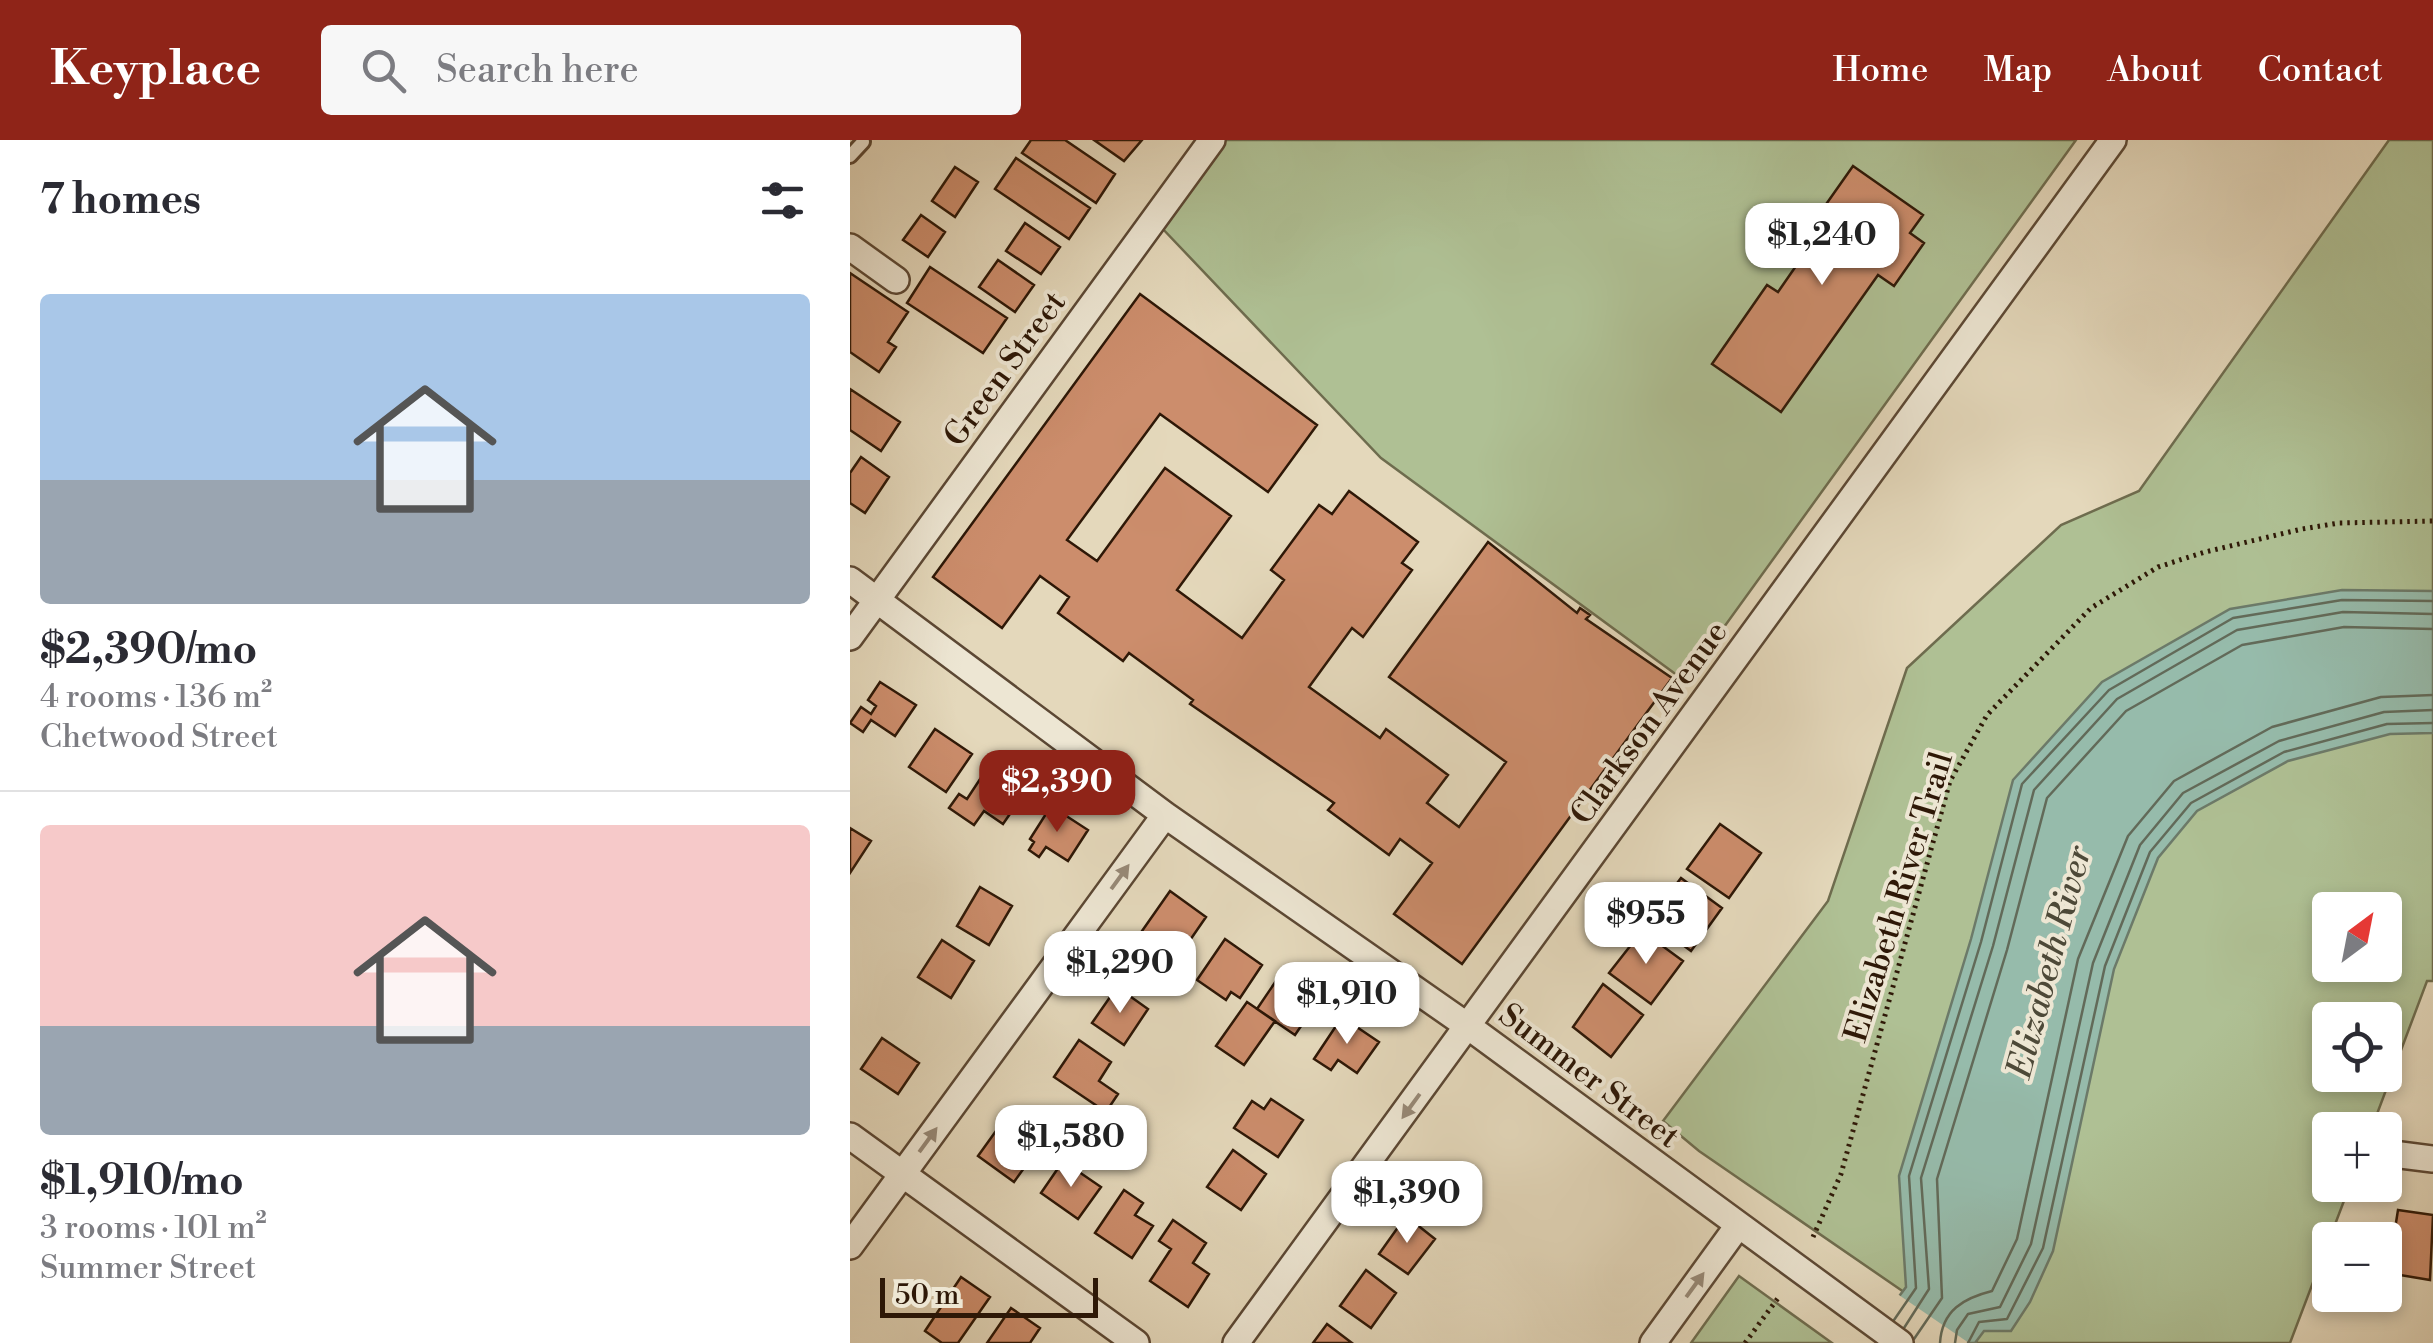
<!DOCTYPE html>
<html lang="en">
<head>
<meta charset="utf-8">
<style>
	:root { --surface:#fff; --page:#f7f7f7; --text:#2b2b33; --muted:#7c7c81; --line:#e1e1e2; --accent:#8f2418 }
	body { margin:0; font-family:"Libre Bodoni",serif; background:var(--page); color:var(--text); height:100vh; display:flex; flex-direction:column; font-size:38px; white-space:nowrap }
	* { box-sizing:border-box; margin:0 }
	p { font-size:32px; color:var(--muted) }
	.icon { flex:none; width:55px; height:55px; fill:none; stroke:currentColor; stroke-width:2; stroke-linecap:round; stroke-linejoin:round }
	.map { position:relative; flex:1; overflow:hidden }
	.panel { display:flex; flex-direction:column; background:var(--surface); width:850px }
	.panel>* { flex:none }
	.needle { width:65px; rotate:32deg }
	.buttons { position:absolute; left:1462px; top:752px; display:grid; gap:20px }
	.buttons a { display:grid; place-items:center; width:90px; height:90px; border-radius:10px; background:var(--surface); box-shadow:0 5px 15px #0003; font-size:50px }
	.scale { position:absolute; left:30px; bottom:25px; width:218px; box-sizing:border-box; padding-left:10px; border:5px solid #2e1807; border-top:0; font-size:28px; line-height:35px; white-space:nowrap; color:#2e1807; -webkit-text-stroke:8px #ede6d3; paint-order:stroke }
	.price { position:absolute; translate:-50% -85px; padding:0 22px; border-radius:20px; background:#fff; color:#222; font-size:32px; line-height:65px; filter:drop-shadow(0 2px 5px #0008) }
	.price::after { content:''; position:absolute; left:50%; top:60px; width:30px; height:22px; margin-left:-15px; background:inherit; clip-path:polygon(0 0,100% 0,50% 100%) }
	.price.selected { background:var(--accent); color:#fff }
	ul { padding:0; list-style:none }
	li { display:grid; align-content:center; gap:20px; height:530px; padding:0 40px }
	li+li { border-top:2px solid var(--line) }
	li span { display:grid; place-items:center; height:310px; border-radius:10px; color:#555 }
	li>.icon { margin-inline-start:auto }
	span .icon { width:180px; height:180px; fill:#fffc; stroke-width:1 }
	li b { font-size:42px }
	h2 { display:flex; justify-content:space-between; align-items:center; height:120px; padding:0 40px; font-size:42px }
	header { display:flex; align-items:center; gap:60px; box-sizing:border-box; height:140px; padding:0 50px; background:var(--accent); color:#fff }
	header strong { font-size:48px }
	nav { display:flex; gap:55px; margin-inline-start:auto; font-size:35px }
	.search { width:700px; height:90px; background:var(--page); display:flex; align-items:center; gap:25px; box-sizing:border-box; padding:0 35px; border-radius:10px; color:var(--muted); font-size:38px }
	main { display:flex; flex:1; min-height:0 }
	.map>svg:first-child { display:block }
</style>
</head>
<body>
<header>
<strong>Keyplace</strong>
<div class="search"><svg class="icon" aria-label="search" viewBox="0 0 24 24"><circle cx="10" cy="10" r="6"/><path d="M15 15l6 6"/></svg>Search here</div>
<nav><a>Home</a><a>Map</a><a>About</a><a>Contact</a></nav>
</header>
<main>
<section class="panel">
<h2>7 homes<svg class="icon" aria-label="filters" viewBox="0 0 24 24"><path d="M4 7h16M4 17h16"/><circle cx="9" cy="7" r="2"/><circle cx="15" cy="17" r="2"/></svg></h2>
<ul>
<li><span style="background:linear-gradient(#a9c7e8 60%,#9aa5b1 0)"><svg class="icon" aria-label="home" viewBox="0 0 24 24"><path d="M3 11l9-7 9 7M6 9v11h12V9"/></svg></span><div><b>$2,390/mo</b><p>4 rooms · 136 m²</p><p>Chetwood Street</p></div></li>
<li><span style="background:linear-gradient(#f6c9c9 65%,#9aa5b1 0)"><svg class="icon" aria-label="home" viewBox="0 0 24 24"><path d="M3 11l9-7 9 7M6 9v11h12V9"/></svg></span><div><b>$1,910/mo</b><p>3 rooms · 101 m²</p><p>Summer Street</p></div></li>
</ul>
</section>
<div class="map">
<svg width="1583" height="1203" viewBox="0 0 1583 1203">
	<rect width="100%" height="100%" fill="#e4d8bb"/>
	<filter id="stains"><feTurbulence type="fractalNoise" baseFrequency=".002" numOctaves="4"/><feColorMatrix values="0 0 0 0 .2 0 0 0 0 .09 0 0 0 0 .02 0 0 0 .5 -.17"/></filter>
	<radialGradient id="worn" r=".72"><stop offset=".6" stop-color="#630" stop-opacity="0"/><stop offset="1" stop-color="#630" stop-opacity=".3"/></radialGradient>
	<!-- green -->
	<path fill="#afc094" stroke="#6e6c4e" stroke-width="2.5" fill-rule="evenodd" d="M372 0H1226L835 541 531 318 310 86Z
		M1539 0H1583V841H1577L1521 990H1480V1045H1500L1440 1203H1128L849 1011 813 981 978 761 1057 528 1211 385 1289 351ZM1480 770H1535V825H1480ZM1480 880H1535V935H1480Z
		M889 1136 982 1203H841Z"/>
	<!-- water -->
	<path fill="#96bbab" stroke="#6c7a69" stroke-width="2.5" d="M1492 450 1583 451V593L1540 594 1438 621 1347 671 1308 718 1264 829 1203 1111 1180 1162 1161 1191H1134L1125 1203H1014L1056 1147 1049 1036 1121 799 1163 640 1252 542 1380 469Z"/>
	<!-- pier -->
	<path fill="#e4d8bb" d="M1046 1153 1119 1203H1009Z"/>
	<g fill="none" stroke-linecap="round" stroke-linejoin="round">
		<!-- shore -->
		<path stroke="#626a59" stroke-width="2.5" d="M1044 1180 1066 1148 1059 1036 1131 802 1172 644 1259 550 1383 478 1492 460 1583 461
			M1054 1188 1079 1149 1071 1038 1143 806 1184 650 1267 559 1387 490 1493 472 1583 474
			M1064 1199 1092 1158 1087 1039 1157 810 1197 658 1276 571 1392 505 1494 487 1583 489
			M1090 1203C1092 1170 1114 1158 1142 1151L1167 1099 1228 819 1278 696 1324 641 1422 587 1531 557 1583 555
			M1105 1203 1107 1190 1118 1174 1150 1167 1181 1104 1243 823 1290 705 1333 653 1429 601 1534 572 1583 570
			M1118 1203 1129 1182 1157 1179 1193 1108 1255 826 1300 712 1341 663 1434 612 1537 584 1583 583"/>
	</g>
	<!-- building -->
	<path fill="#cc8d6c" stroke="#2e1807" stroke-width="2.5" d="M181 0H215L265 34 246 63 172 13Z
		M244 0H292L274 21Z
		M166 18 240 68 219 99 145 49Z
		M1003 26 1073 75 1060 93 1074 103 1044 146 1028 135 931 272 862 224 917 145 928 152 955 113 946 107Z
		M105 27 128 42 105 77 82 61Z
		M71 75 95 92 78 117 53 100Z
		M175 83 210 107 191 134 156 111Z
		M148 120 184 145 165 172 129 147Z
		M80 127 157 178 133 213 57 163Z
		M0 133 58 172 38 202 46 207 29 232 0 212Z
		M290 154 467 285 418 352 310 274 217 400 247 421 315 328 381 376 327 450 392 498 434 440 421 430 469 365 482 374 499 351 568 402 552 423 562 430 513 497 502 488 459 547 530 598 536 589 598 635 577 663 609 687 656 622 539 537 638 402 727 473 730 468 740 475 736 479 822 538 612 824 544 774 582 723 550 699 539 715 478 670 484 663 340 564 343 560 279 513 273 521 208 473 219 457 190 436 152 488 83 437Z
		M0 249 50 282 31 311 0 290Z
		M11 317 39 337 15 373 0 363V333Z
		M30 542 66 565 45 596 21 580 13 592 0 583 11 567 21 574 26 566 18 560Z
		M85 589 122 614 96 652 59 627Z
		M138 627 175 652 153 684 134 671 124 685 99 668 109 654 117 659Z
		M201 666 238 690 218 721 196 707 189 717 179 710 184 702 180 699Z
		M870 684 911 713 879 758 837 729Z
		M0 688 21 701 0 733Z
		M831 738 872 768 841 811 799 780Z
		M130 747 162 766 139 805 107 786Z
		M320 751 356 777 327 819 308 805 283 840 257 822 269 805 278 811Z
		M792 791 833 821 801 864 759 833Z
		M375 799 412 825 390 858 381 852 376 860 347 840Z
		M92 800 124 821 101 858 68 837Z
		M428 838 466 864 445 895 407 869Z
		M753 844 793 875 761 917 723 887Z
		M267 847 298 869 274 905 242 883Z
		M397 862 425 881 394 925 366 906Z
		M492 877 529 902 507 933 488 920 481 930 464 919Z
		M32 898 69 923 48 954 11 929Z
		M229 900 261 922 249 941 268 954 256 972 204 937Z
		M421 959 453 980 428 1017 384 988 402 961 414 969Z
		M151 984 187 1010 164 1042 128 1016Z
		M383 1010 416 1034 391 1070 357 1047Z
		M213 1021 251 1047 228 1079 191 1053Z
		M274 1050 293 1063 285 1075 303 1086 282 1118 245 1093Z
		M1548 1070 1583 1075 1580 1140 1538 1133Z
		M556 1076 585 1099 558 1134 529 1114Z
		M323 1080 356 1103 343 1123 359 1134 338 1167 300 1141 321 1109 309 1101Z
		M516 1130 546 1153 521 1188 490 1166Z
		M111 1137 140 1157 108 1203H92L75 1191Z
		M161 1168 190 1188 180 1203H137Z
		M477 1184 502 1203H463Z"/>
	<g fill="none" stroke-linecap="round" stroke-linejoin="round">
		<defs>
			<path id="service" d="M0 16 13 2"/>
			<path id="minor" d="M0 107 46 140
				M0 440 315 675 619 887 1050 1203
				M0 497 362 0
				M0 996 286 1203
				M1535 1013 1583 1019
				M0 1106 315 675
				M386 1203 1263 0
				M803 1203 887 1087"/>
		</defs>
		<!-- service casing -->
		<use href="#service" stroke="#5c4834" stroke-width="18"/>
		<!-- minor casing -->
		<use href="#minor" stroke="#5c4834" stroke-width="30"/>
		<!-- path -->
		<path stroke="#2e1807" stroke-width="5" stroke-dasharray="2.5 5" stroke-linecap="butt" d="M963 1097 991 1034 1100 641 1137 575 1241 468 1308 427 1355 412 1452 389 1489 383 1583 381
			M895 1203 928 1158"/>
		<!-- service -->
		<use href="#service" stroke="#ede6d3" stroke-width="12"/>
		<!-- minor -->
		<use href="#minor" stroke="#ede6d3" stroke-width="25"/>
	</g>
	<!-- one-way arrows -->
	<defs><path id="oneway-solid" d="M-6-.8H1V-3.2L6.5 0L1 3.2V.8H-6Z" transform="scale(2.5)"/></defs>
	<g fill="#978977">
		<use href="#oneway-solid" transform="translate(270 737) rotate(-54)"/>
		<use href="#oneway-solid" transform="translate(561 966) rotate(126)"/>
		<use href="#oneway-solid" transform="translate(78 1000) rotate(-54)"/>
		<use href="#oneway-solid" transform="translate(845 1145) rotate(-54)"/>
	</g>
	<g text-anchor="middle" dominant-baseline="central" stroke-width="8" stroke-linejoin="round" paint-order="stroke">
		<!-- street labels -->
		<g font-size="32" fill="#2e1807" stroke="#ede6d3">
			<text transform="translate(155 229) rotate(-54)">Green Street</text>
			<text transform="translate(799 583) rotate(-54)">Clarkson Avenue</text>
			<text transform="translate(1049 757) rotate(-73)">Elizabeth River Trail</text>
			<text transform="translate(739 936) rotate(37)">Summer Street</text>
		</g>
		<!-- water labels -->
		<g font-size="35" font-style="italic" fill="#4d4938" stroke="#ede6d3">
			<text transform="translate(1200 822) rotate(-75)">Elizabeth River</text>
		</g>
	</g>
	<rect width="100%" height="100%" filter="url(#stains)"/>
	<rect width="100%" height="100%" fill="url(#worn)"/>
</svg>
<div class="buttons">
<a><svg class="needle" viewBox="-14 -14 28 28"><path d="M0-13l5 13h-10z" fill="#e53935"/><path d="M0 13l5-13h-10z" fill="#7c7c81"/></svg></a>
<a><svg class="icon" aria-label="locate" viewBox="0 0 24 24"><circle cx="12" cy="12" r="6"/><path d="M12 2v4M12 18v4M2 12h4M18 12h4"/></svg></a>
<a>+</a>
<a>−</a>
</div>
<div class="scale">50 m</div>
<b class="price" style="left:972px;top:148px">$1,240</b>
<b class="price selected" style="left:207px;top:695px">$2,390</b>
<b class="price" style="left:796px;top:827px">$955</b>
<b class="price" style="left:270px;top:876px">$1,290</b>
<b class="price" style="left:497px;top:907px">$1,910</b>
<b class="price" style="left:221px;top:1050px">$1,580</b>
<b class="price" style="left:557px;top:1106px">$1,390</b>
</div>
</main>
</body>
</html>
